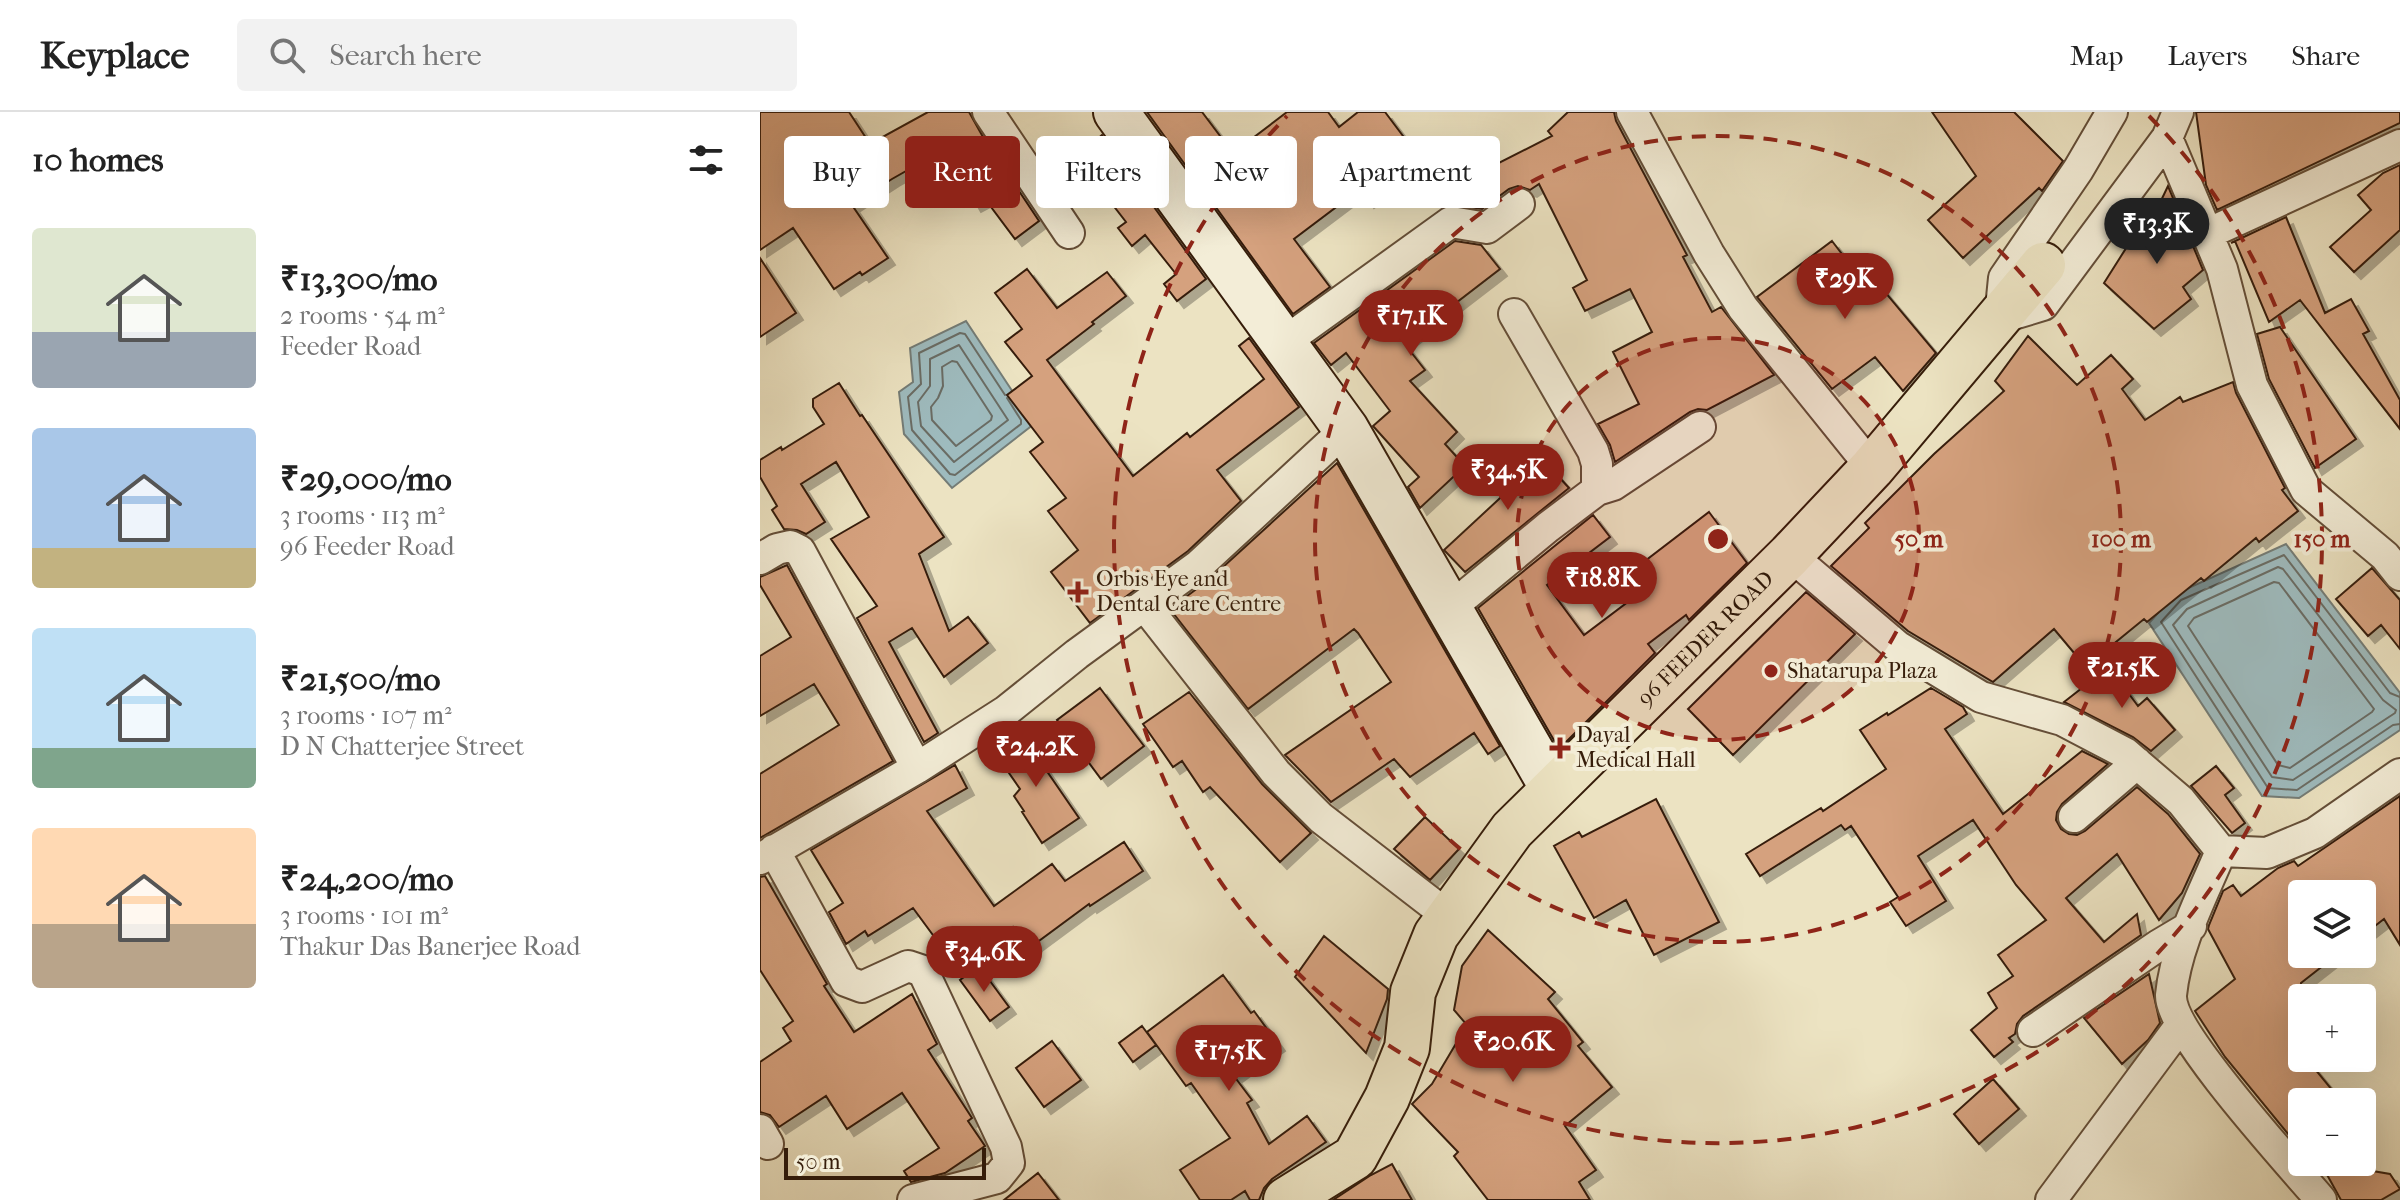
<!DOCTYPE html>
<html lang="en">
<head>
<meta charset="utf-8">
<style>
	:root { --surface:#fff; --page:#f2f2f2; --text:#222; --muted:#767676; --line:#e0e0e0; --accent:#8f2418 }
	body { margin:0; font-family:"IM FELL French Canon",serif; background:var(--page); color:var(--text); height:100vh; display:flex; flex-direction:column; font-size:30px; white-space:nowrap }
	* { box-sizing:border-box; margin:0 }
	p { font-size:26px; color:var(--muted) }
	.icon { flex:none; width:44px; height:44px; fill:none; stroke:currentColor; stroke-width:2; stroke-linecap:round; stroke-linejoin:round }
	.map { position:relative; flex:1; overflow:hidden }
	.sheet { display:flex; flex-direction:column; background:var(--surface); width:760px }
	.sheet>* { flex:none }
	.guide { position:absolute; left:24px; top:24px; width:760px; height:72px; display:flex; gap:16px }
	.controls { position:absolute; left:1528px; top:768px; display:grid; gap:16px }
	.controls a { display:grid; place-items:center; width:88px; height:88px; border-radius:8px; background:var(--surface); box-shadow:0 8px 32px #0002; font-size:40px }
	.scale { position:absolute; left:24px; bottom:20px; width:202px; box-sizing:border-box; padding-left:8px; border:4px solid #361d0a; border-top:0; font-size:22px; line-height:28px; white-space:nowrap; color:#361d0a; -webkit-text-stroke:6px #f3edd7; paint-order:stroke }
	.price { position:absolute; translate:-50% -68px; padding:0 18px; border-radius:28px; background:var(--accent); color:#fff; font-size:26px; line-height:52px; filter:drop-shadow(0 2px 4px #0008) }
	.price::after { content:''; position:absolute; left:50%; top:48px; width:24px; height:18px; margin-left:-12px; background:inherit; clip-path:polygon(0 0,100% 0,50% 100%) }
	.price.on { background:#222; color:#fff }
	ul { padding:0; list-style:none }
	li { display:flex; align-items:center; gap:24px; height:200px; padding:0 32px }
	li span { display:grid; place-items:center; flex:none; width:224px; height:160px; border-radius:8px; color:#555 }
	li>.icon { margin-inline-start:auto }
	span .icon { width:96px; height:96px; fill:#fffc; stroke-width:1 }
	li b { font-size:34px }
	h2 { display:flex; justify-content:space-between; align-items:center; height:96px; padding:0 32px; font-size:34px }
	.chip { padding:0 28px; border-radius:8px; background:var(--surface); box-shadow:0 8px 32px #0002; font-size:28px; line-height:72px }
	.chip.on { background:var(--accent); color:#fff }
	header { display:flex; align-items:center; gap:48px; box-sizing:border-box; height:112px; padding:0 40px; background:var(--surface); border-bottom:2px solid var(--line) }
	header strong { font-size:38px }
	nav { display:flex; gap:44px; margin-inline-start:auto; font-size:28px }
	.search { width:560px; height:72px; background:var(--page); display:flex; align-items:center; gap:20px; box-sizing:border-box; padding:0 28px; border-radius:8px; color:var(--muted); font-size:30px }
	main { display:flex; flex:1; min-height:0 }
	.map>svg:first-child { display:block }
</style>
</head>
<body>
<header>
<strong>Keyplace</strong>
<div class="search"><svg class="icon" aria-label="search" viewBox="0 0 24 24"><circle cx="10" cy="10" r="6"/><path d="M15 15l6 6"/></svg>Search here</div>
<nav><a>Map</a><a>Layers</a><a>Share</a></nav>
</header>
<main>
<section class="sheet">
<h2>10 homes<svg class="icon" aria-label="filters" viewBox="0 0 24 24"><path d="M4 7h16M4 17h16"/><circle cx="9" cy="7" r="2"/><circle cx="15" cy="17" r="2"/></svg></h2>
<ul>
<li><span style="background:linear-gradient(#dfe7d0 65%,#9aa5b1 0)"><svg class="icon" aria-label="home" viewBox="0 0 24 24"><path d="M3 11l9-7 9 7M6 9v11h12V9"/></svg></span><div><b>₹13,300/mo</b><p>2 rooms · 54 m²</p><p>Feeder Road</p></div></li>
<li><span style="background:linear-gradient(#a9c7e8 75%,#c2b280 0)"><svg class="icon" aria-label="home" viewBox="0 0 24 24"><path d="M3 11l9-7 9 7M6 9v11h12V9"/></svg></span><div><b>₹29,000/mo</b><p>3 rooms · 113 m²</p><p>96 Feeder Road</p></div></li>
<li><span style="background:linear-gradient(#bfe0f5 75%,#7fa58c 0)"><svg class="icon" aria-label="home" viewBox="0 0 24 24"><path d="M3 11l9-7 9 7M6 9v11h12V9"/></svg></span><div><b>₹21,500/mo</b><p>3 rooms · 107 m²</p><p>D N Chatterjee Street</p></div></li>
<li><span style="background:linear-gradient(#ffd9b3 60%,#b9a48a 0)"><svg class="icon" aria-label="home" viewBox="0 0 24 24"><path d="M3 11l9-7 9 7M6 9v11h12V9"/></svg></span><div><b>₹24,200/mo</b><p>3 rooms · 101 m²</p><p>Thakur Das Banerjee Road</p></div></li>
</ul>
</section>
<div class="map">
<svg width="1640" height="1088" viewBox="0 0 1640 1088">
	<defs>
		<filter id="shadow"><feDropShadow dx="7" dy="7" stdDeviation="0" flood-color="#0004"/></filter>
	</defs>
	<rect width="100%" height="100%" fill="#ece3c2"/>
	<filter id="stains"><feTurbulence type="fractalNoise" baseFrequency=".0025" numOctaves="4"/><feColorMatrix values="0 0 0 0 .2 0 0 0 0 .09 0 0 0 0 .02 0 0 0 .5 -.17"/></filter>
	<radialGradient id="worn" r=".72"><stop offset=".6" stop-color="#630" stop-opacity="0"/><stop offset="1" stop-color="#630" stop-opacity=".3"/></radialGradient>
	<!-- water -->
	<path fill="#9ebbbe" stroke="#747c76" stroke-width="2" d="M206 209 274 312 192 376 144 322 139 280 153 270 150 236Z
		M1526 432 1640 581V618L1539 686 1502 684 1389 511 1415 482Z"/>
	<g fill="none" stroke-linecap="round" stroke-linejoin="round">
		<!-- shore -->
		<path stroke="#6a6c64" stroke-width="2" d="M199 233 248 308 194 350 161 314 158 290 170 274V247Z
			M192 249 197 250 232 304 231 308 196 334 172 308 171 295 178 286 183 274 182 255Z
			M245 283 205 222 200 221 159 241 161 272 148 285 152 318 190 362 195 363 261 312V308L247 286
			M1518 455 1523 457 1623 588 1636 598 1635 601 1533 668 1512 665 1413 513 1427 497Z
			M1514 470 1519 471 1614 597 1612 600 1530 656 1518 653 1428 514 1434 506Z
			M1640 585 1630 581 1524 443 1421 488 1401 510 1508 676 1537 678 1633 613 1640 612"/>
	</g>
	<!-- building -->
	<path fill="#d5a17e" stroke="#361d0a" stroke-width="2" filter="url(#shadow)" d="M0 0H89L110 32 168 0H209L255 82 259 79 279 109 255 127 225 87 214 93 183 38 132 67 92 93 128 146 102 163 100 160 74 177 33 116 0 138Z
		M387 0H442L473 41 527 0H568L579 15 598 0H625L661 48 607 89 599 78 534 127 570 175 533 202Z
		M808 0H854L856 9 927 143 923 145 952 200 961 195 1014 263 947 298 938 297 930 300 855 350 850 333 838 312 879 292 853 240 892 220 870 177 825 199 813 176 827 168 779 72 770 78 758 74 749 77 722 97 697 93 690 79 726 52 729 56 792 24 788 19Z
		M1172 0H1254L1303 49 1282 79 1279 76 1203 146 1168 108 1216 64Z
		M1436 0H1640V11L1457 98 1446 73Z
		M342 23 446 167 417 189 404 172 416 162 385 123 372 134 358 116 366 110 335 70 331 73 311 50Z
		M1640 53V118L1594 160 1570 135 1611 98 1598 83 1623 61Z
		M1408 74 1443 158 1423 175 1431 187 1394 217 1344 171 1382 111 1387 118Z
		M1526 105 1565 201 1591 187 1609 219 1603 222 1640 288V317L1540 188 1509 210 1475 129 1471 131Z
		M695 129 721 133 740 157 644 231 665 258 650 269 697 320 685 332 705 354 660 396 648 375 659 365 613 314 630 299 586 241 571 253 554 231Z
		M1072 129 1102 168 1110 162 1176 241 1143 279 1115 245 1072 277 997 185Z
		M0 146 36 201 0 225Z
		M267 157 297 196 347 160 366 184 332 210 334 212 287 248 373 364 427 321 430 325 504 267 479 234 489 226 539 295 457 358 481 389 428 439 330 511 291 460 318 438 288 399 306 386 270 340 283 330 247 283 272 264 245 230 262 217 235 181Z
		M1520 215 1596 327 1555 356 1509 267 1497 222Z
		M1268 224 1317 273 1351 243 1373 267 1362 277 1385 308 1420 285 1423 290 1473 270 1476 281 1525 376 1522 378 1538 399 1499 430 1496 426 1444 469 1441 466 1387 510 1384 507 1345 539 1349 544 1330 560 1294 517 1233 570 1148 519 1071 454 1109 416 1105 411 1174 342 1244 279 1235 269Z
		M79 271 100 304 102 303 184 425 159 442 189 519 208 505 228 531 184 565 152 516 129 530 178 621 164 630 97 506 117 494 71 427 109 405 76 350 41 372 65 410 46 422 37 418 24 417 12 398 17 394 0 365V348L21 335 22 338 64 312 53 295V287Z
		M777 341 809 376 705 460 684 438 752 375 747 369Z
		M577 351 740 634 728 642 714 621 650 665 634 647 571 690 525 643 631 570 598 521 594 517 488 597 410 497 451 466Z
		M949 400 987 451 929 508 926 503 888 532 895 541 799 637 718 496 833 403 850 425 787 473 824 523 873 486 864 474 889 455 885 449Z
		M27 453 133 649 0 726V662L79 613 54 572 0 604V544L31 525 0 473V465Z
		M1612 456 1640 488V537L1621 513 1608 524 1576 487Z
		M1046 480 1095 522 973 643 928 597Z
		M1349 555 1378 594 1387 586 1415 618 1391 639 1373 625 1304 590Z
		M340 576 384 634 341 667 297 608Z
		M1171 576 1203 595 1207 602 1185 617 1243 702 1322 639 1348 652 1302 692 1297 700 1296 708 1301 717 1309 722 1317 723 1325 719 1377 675 1408 702 1440 742 1422 781 1399 808 1357 742 1306 786 1344 830 1377 802 1381 823 1263 904 1257 912 1255 922 1249 926 1253 930 1234 945 1211 918 1237 896 1228 881 1253 864 1238 843 1286 808 1256 773 1213 708 1158 744 1186 789 1146 814 1130 790 1138 785 1091 714 1085 718 1081 713 1000 764 986 742 1061 696 1063 699 1126 657 1100 618 1127 601 1128 603Z
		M429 580 502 672 551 721 520 750 450 675 443 680 422 649 413 655 383 612Z
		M260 620 319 706 282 731 262 700 264 699 254 684 260 677 233 638Z
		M195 653 207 676 167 699 234 794 292 752 305 769 364 730 383 759 330 794 329 792 268 837 253 815 198 857 153 796 108 824 105 819 86 832 69 800 83 791 51 738Z
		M1456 654 1474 676 1465 683 1485 711 1472 721 1431 674Z
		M1640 684V833L1624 807 1602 824V782H1542V842H1578L1541 871 1542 946H1546L1582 990H1542V1039L1465 945 1435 899 1475 867 1448 817 1449 813 1463 779 1473 773 1481 784 1518 756 1534 749 1538 754Z
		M896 687 959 810 894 843 866 788 834 806 794 734 819 720 822 725Z
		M665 705 699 737 670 768 634 737Z
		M5 764 67 872 64 874 94 920 152 882 177 932 168 938 212 1006 208 1009 225 1034 185 1061 151 1070 144 1059 179 1036 142 981 87 1017 66 984 19 1015 10 1003 0 1000V950L31 929 23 916 33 909 0 858V765Z
		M728 818 795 880 788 887 823 930 818 934 852 975 805 1014 836 1058 819 1070 830 1088H728L694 1044 698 1040 652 992 672 972 707 913 694 898 702 854Z
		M564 824 628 877 627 887 606 941 535 865Z
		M219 854 249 895 230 909 200 868Z
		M1389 862 1400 911 1388 928 1362 952 1324 906Z
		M463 863 491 901 494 899 518 932 474 964 492 988 487 991 509 1032 547 1004 566 1030 512 1067 504 1076 499 1088H490L485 1079 471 1088H440L420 1058 470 1026 431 971 426 974 387 920Z
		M382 914 396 933 373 950 359 931Z
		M292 929 321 968 284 995 256 956Z
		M1233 967 1259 997 1219 1032 1194 1002Z
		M1560 1050 1630 1062 1640 1077 1621 1088H1581Z
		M632 1052 652 1088H573L611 1063Z
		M278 1061 299 1088H244Z"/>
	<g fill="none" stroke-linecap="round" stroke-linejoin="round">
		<defs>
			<path id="street" d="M228 0 309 121
				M872 0 949 142 983 196 1112 356
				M1352 0 1318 58 1244 166 1240 206 1283 193 1407 26 1418 0
				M1407 26 1462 157 1492 273 1546 378 1625 444 1640 463
				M1447 122 1640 33
				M754 202 833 339 837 352V378
				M523 231 691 110 727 116 759 92
				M1030 443 1137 534 1221 585 1302 608 1365 641 1421 689 1461 739
				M0 447 17 437 30 434 40 439 157 656
				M385 494 516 661 561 706 688 804
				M689 497 788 415 837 378 853 373 940 315
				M1314 705 1377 651
				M14 738 86 869 102 875 148 854 163 859 246 1035 249 1051 237 1066 153 1088
				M1461 739C1442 785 1416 833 1411 883 1409 920 1533 1055 1561 1088
				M1461 739 1507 741 1555 721 1640 662
				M0 747 157 656 246 599 317 542 439 453 586 317
				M1273 919 1399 833 1431 814
				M0 1018 8 1032
				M1291 1088 1420 914"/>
			<path id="secondary" d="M356 0 586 317 792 675"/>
			<g id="primary">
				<path id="s1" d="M526 1088 595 1045 627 986 647 936 653 880 676 823 752 718 1030 443 1112 356 1283 153"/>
			</g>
		</defs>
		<!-- street casing -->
		<use href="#street" stroke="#644e38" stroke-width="34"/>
		<!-- secondary casing -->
		<use href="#secondary" stroke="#361d0a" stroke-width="48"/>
		<!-- primary casing -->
		<use href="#primary" stroke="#361d0a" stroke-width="48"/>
		<!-- street -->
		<use href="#street" stroke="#f3edd7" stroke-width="30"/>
		<!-- secondary -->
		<use href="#secondary" stroke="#f3edd7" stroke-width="44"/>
		<!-- primary -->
		<use href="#primary" stroke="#ece3c2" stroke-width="44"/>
	</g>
	<!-- distance rings -->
	<circle cx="958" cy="427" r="201" fill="#8f2418" fill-opacity=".12"/>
	<g fill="none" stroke="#8f2418" stroke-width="4" stroke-dasharray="14 10">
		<circle cx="958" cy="427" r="201"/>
		<circle cx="958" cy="427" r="403"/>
		<path d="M1389 4A604 604 0 1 1 527 4"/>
	</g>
	<!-- markers -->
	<g fill="#8f2418" stroke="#f3edd7" stroke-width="3">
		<path d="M314 468h8v8h8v8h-8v8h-8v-8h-8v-8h8z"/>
		<circle cx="1011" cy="559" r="8"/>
		<path d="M796 624h8v8h8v8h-8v8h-8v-8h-8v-8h8z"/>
	</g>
	<g text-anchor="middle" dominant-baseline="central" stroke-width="8" stroke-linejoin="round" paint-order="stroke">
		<!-- poi labels -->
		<g font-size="22" fill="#361d0a" stroke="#f3edd7" text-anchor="start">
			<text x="336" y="467">Orbis Eye and<tspan x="336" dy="25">Dental Care Centre</tspan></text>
			<text x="1027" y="559">Shatarupa Plaza</text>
			<text x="816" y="623">Dayal<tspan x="816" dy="25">Medical Hall</tspan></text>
		</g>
		<!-- street labels -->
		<g font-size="22" fill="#361d0a" stroke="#f3edd7">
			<text stroke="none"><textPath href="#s1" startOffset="722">96 FEEDER ROAD</textPath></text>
		</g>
	</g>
	<circle cx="958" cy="427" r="12" fill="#8f2418" stroke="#f3edd7" stroke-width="4"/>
	<g font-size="24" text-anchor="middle" font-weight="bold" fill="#8f2418" stroke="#f3edd7" stroke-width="8" stroke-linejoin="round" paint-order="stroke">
		<text x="1159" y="435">50 m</text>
		<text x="1361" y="435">100 m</text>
		<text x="1562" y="435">150 m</text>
	</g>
	<rect width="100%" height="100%" filter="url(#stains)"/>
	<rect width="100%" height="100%" fill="url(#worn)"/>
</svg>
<div class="controls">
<a><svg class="icon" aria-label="layers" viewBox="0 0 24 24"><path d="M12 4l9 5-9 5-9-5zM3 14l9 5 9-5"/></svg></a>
<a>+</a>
<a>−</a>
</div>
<div class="scale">50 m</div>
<b class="price on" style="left:1397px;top:154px">₹13.3K</b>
<b class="price" style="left:1085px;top:209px">₹29K</b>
<b class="price" style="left:651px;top:246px">₹17.1K</b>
<b class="price" style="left:748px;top:400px">₹34.5K</b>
<b class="price" style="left:842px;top:508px">₹18.8K</b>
<b class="price" style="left:1362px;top:598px">₹21.5K</b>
<b class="price" style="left:276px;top:677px">₹24.2K</b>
<b class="price" style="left:224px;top:882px">₹34.6K</b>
<b class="price" style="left:753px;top:972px">₹20.6K</b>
<b class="price" style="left:469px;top:981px">₹17.5K</b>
<div class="guide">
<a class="chip">Buy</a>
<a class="chip on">Rent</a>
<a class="chip">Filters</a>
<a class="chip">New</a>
<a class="chip">Apartment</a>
</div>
</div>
</main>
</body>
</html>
